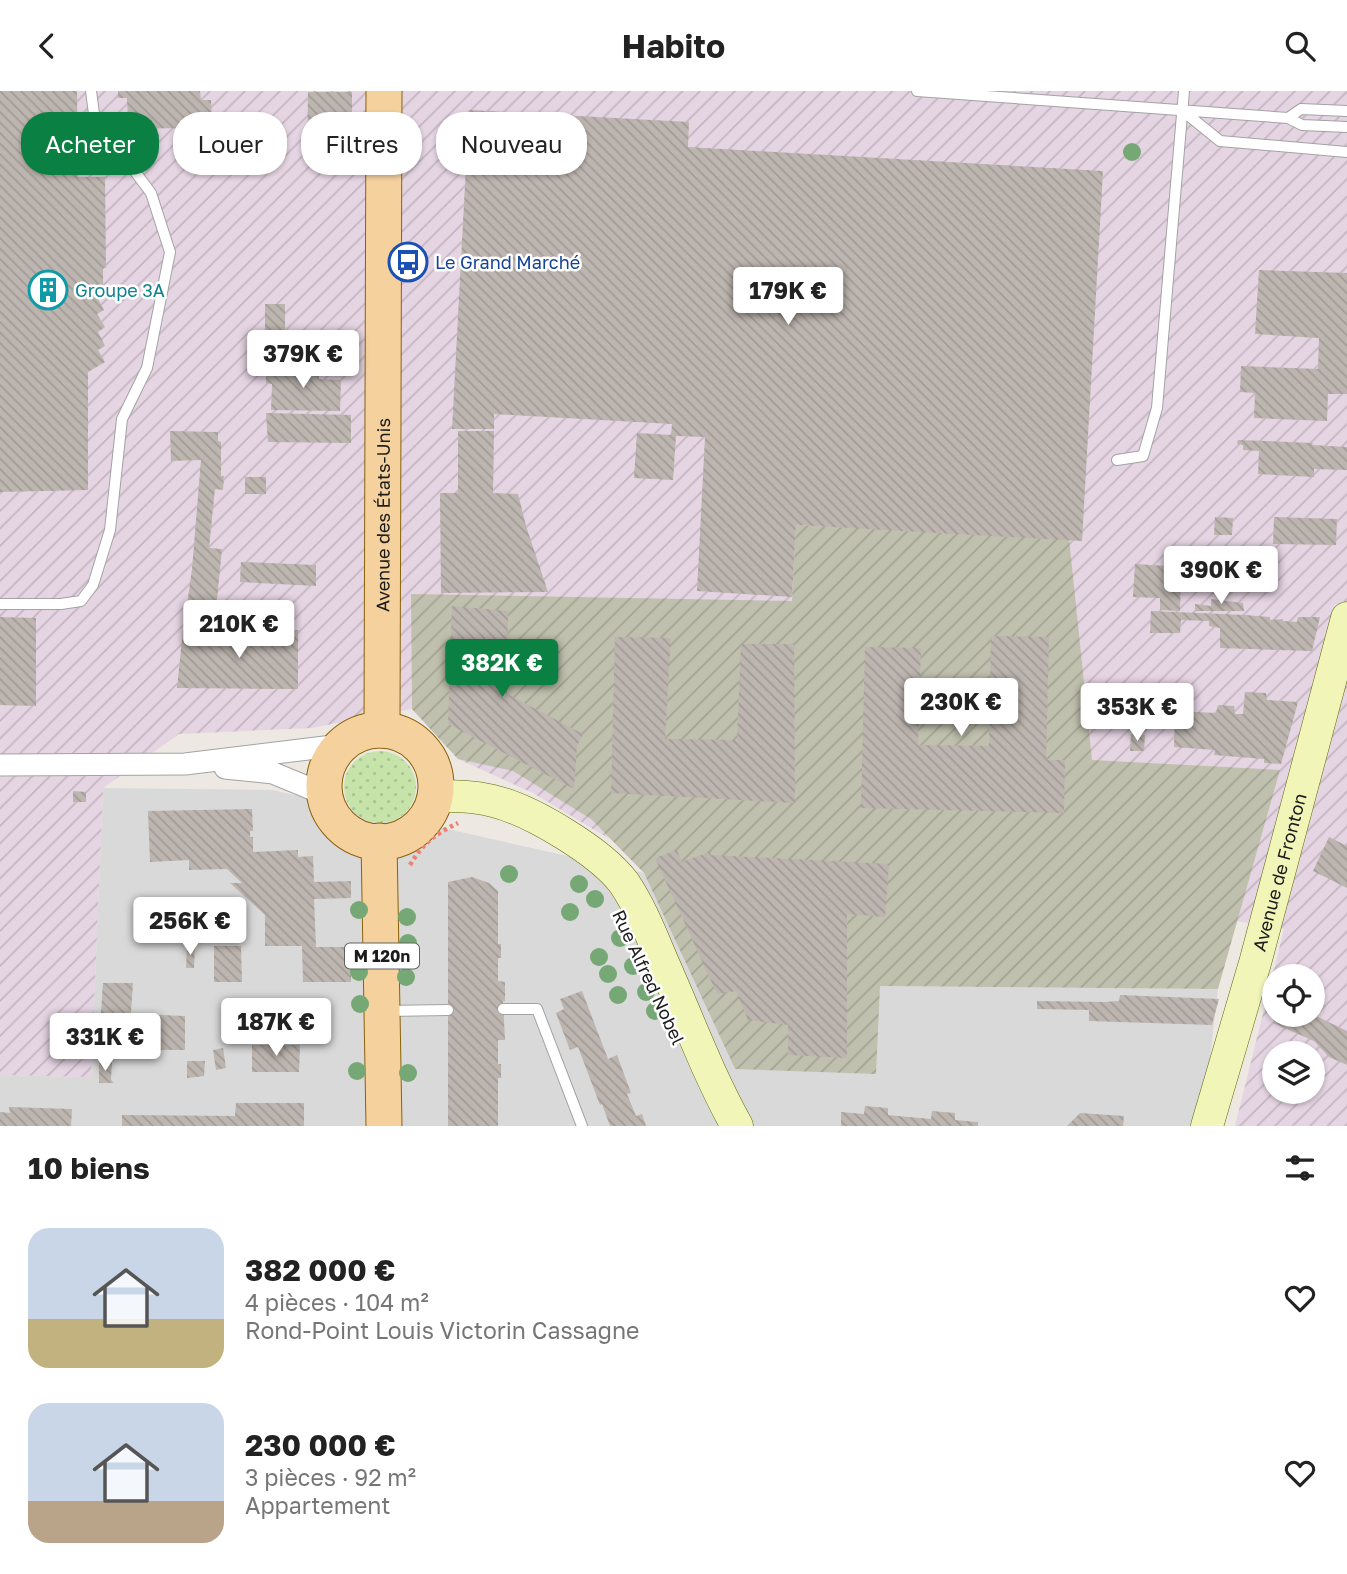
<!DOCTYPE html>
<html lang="fr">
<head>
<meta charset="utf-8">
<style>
	:root { --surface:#fff; --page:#f6f6f6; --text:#222; --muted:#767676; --accent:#0b8043 }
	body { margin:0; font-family:"Golos Text",sans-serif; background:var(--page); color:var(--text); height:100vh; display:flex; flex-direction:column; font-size:26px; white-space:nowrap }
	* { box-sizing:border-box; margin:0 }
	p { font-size:23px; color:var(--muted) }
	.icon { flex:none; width:38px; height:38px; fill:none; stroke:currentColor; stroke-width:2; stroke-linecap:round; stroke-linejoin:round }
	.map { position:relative; height:1035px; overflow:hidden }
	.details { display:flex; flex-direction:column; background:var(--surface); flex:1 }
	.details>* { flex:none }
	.guide { position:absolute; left:21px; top:21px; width:700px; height:63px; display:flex; gap:14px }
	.fabs { position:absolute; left:1262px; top:873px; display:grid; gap:14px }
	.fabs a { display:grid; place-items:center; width:63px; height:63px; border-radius:50%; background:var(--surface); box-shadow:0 2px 5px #0004; font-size:35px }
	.price { position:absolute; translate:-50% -60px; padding:0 16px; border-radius:7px; background:#fff; color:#222; font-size:23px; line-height:46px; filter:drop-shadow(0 2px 4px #0008) }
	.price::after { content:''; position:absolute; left:50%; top:42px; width:21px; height:16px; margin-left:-10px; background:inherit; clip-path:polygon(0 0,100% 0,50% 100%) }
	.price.selected { background:var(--accent); color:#fff }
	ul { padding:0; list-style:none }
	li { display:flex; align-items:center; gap:21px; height:175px; padding:0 28px }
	li span { display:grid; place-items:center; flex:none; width:196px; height:140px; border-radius:21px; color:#555 }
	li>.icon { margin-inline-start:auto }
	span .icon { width:84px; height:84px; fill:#fffc; stroke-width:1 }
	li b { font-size:30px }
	h2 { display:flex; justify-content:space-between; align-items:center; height:84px; padding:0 28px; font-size:30px }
	.tag { padding:0 24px; border-radius:28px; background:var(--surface); box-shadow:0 2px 5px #0004; font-size:24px; line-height:63px }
	.tag.selected { background:var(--accent); color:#fff }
	header { display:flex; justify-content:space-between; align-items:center; height:91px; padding:0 28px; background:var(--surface); font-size:32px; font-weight:700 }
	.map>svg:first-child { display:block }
</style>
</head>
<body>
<header><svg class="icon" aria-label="back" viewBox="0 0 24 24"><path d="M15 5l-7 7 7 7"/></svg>Habito<svg class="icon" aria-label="search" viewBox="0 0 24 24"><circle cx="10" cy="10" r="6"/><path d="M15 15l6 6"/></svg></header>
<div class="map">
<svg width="1347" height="1035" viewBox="0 0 1347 1035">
	<defs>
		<pattern id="industrial-furrows" width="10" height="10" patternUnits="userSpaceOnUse" patternTransform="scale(1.75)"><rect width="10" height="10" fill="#e5d4e2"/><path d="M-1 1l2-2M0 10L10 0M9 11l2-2" fill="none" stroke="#c4b5c1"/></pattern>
		<pattern id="construction-furrows" width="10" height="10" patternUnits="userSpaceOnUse" patternTransform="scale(1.75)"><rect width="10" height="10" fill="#c0c0ae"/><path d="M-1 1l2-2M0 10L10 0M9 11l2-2" fill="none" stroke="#a4a495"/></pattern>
		<pattern id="grass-dots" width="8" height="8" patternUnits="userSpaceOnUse" patternTransform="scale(1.75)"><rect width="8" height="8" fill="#c6e4aa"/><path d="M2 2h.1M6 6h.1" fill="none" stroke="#aac392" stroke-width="1.8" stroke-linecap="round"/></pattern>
		<pattern id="building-back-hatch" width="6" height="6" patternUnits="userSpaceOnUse" patternTransform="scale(1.75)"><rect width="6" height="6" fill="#bdb5af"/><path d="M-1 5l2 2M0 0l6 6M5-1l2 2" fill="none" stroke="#a29b96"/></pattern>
	</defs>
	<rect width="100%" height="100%" fill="#ede9e2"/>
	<!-- residential -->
	<path fill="#dad9d9" d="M103 697 272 699 644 782 735 978 880 895 1218 898 1202 1035H0V984L91 986Z"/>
	<!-- industrial -->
	<path fill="url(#industrial-furrows)" fill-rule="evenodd" d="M0 0H1347V1035H1235L1284 838 1128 812 608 747 533 702 458 668 412 618 311 637 179 643 103 697 91 986 0 984ZM1274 886H1312V924H1274ZM1274 962H1312V1001H1274Z"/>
	<!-- construction -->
	<path fill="url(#construction-furrows)" d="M796 434 1069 447 1092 669 1280 679 1218 898 880 895 876 983 735 978 644 782 591 728 513 680 458 668 412 618 411 503 792 510Z"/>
	<!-- grass -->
	<path fill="url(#grass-dots)" d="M344 696a36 36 0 1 1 72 0a36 36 0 1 1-72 0Z"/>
	<!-- building -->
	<path fill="url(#building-back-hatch)" d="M0 0H77L78 86H105L106 177H103V194H96V204L104 219 97 223 105 236 98 241 105 255 98 259 105 271 88 281V399L0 401Z
		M118 0H200L201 9H211L212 31 183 32V37L128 38 127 7H118Z
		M308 1H352V73H313L307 64Z
		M469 19 689 31 688 56 1103 80 1082 450 796 434 792 506 697 500 705 346 676 345 673 389 634 387 637 342 671 344 672 333 494 323V338H452Z
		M1259 179 1347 182V303H1328L1327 330 1254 327 1255 302 1240 301 1241 275 1318 278 1319 247 1255 243Z
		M265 213H285V253H265Z
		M266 277 319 278V288L341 289 340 320 271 319 272 293 266 292Z
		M266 322 351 324V352L268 351Z
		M170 340 218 341V350L221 351V385H224L223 399 215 398 209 457 222 458 216 518 191 515 189 529 185 528 192 478 201 369 171 370Z
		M458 340H494L493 402 518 403 526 435 548 501 441 502 440 402H458Z
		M1238 349 1313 352 1312 354 1347 356V379L1314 378V386L1258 383 1259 360 1243 359V354L1237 353Z
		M245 386H266V403H245Z
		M1215 426 1233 427 1232 444H1214Z
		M1274 426 1337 428 1336 454 1273 453Z
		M241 471 316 474V495L240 491Z
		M1135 473 1185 476 1186 491 1181 490 1180 520 1160 519V507L1133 506Z
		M1211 508 1243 512 1244 520H1195V513L1211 515Z
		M452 515 508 520 507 603 583 643 577 655 574 698 448 633Z
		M1151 520 1245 524 1270 526V529L1283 528V530L1297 531 1298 526H1320L1312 560 1220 557V537L1209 535V530L1181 529 1180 542H1150Z
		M0 526 36 527V615L0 614Z
		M183 539H298V598L177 597Z
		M991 545 1049 546 1046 669H1065L1064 722 861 717 865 556 921 557 918 654 989 655Z
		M615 546 671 547 665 648 737 649 741 553H794L795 712 611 702Z
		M1245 601 1266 602 1267 609 1298 611 1281 673 1264 672V668L1214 664 1215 659 1174 656 1175 620 1216 622 1218 614 1234 615 1235 623H1243Z
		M1131 643 1145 644 1144 660H1130Z
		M73 700 86 701V711H73Z
		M252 718 253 740H250V746H253V761L298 759V766L313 765 314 791 351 790V807L314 808 316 856H351V891H303L302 855H265V824L230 792H242L227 778 189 779V769L150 771 148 720Z
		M1329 746 1347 755V797L1313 780Z
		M677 759 682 771 710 761 711 764 889 773 885 826 847 823V967L788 964V934L748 929 736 900 717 903 655 767Z
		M472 786 489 792 498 800V853H501V867H498V890L505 891V910H503L505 949H498V973H501V987H498V1035H448V791Z
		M187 855H195L194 877H186Z
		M214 855H241L242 891H214Z
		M103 892H133L130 936 100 935Z
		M582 900 608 968 617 964 631 1002 627 1003 636 1025 642 1023 646 1035H610L602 1013 600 1014 578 956 570 959 556 922 564 918 560 908Z
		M1270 903 1274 905V924L1312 923 1347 940V974L1329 966 1314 950 1273 932 1275 928 1265 921Z
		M1120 904 1219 908 1212 934 1089 930V919L1037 918V910L1104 911 1119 910Z
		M138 923 185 925V959H138Z
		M252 954H300L299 981H252Z
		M223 957 226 977 216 979 213 959Z
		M187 970H205L204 985 187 987Z
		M112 971 111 989 114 992H99V972Z
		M236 1012H304V1035H122V1024L235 1025Z
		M865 1015 888 1017V1024L931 1028 932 1020 955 1022V1029L978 1031V1035H841V1021L864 1023Z
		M9 1016 72 1018 71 1035H0V1021L10 1022Z
		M1080 1022 1124 1025 1123 1035H1067Z"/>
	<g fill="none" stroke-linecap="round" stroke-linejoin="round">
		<defs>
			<path id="lane" d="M917 0 1288 27 1302 34 1347 36
				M1183 20 1220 50 1347 61
				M1288 27 1301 18 1347 20
				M1117 369 1143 365 1157 317 1184 0
				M0 513H61L81 510 93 494 110 439 122 328 147 277 170 161 151 102 127 70 96 38 91 0
				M503 918H537L582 1035
				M386 920 448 919"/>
			<path id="street" d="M0 674 185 673 341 654
				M225 677 273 682 324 703"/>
			<g id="secondary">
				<path d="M435 705C454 705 474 705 493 710 531 719 601 761 624 792 641 817 652 846 664 874 688 928 708 983 737 1035"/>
				<path id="s1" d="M1207 1035 1255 872 1347 527"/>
			</g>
			<g id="primary">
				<path id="s2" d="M382 639 384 0"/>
				<circle cx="380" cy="695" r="56"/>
				<path d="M379 750 384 1035"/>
			</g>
		</defs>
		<!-- lane casing -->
		<use href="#lane" stroke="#a3a3a3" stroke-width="12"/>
		<!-- street casing -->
		<use href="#street" stroke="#a3a3a3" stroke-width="23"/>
		<!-- secondary casing -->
		<use href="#secondary" stroke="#5e6a0b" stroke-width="33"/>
		<!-- primary casing -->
		<use href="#primary" stroke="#8a6209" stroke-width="37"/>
		<!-- path -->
		<path stroke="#f17e6f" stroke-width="4.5" stroke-dasharray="3.5 3.5" stroke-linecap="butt" d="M410 774C424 751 434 744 458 732"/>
		<!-- lane -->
		<use href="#lane" stroke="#fff" stroke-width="10"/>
		<!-- street -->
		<use href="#street" stroke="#fff" stroke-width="21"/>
		<!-- secondary -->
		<use href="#secondary" stroke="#f1f5b8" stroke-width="32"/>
		<!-- primary -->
		<use href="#primary" stroke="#f5d19e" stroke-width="35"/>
	</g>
	<!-- trees -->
	<g fill="#75a875">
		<circle cx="1132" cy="61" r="9"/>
		<circle cx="509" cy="783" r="9"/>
		<circle cx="579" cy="793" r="9"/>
		<circle cx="595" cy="808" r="9"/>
		<circle cx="359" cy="819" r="9"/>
		<circle cx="570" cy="821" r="9"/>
		<circle cx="407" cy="826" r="9"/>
		<circle cx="620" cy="847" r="9"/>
		<circle cx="408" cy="852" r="9"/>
		<circle cx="599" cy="866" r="9"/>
		<circle cx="633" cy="875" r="9"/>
		<circle cx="359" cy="881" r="9"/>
		<circle cx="608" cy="883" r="9"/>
		<circle cx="406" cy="886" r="9"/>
		<circle cx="646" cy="901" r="9"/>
		<circle cx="618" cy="904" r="9"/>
		<circle cx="360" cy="913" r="9"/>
		<circle cx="655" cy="920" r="9"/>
		<circle cx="357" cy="980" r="9"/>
		<circle cx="408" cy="982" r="9"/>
	</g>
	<!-- icons -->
	<defs>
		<symbol id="bus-ring" viewBox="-11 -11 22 22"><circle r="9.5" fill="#fff" stroke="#1a4fb4" stroke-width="1.5"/><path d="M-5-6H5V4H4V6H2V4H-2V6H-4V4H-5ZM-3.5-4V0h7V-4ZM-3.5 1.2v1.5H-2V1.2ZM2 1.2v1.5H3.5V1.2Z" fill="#1a4fb4"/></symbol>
		<symbol id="building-ring" viewBox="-11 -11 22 22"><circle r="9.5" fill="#fff" stroke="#0f9aa8" stroke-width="1.5"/><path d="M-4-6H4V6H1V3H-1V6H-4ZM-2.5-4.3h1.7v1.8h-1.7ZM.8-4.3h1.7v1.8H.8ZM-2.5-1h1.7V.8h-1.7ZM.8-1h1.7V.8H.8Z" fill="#0f9aa8"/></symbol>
	</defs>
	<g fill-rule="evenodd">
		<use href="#bus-ring" x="386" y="149" width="44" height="44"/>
		<use href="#building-ring" x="26" y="177" width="44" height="44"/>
	</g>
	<g text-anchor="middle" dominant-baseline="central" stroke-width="5" stroke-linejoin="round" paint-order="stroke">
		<!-- shield labels -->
		<rect fill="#fff" stroke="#606060" stroke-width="2" x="345" y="852.5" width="74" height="25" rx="5"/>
		<g font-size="16" font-weight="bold" fill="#1c1c1c">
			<text x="382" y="865">M 120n</text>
		</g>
		<!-- transit labels -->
		<g font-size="18" fill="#164399" stroke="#fff" text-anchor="start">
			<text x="435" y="171">Le Grand Marché</text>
		</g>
		<!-- culture labels -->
		<g font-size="18" fill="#0d838f" stroke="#fff" text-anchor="start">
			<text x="75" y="199">Groupe 3A</text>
		</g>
		<!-- street labels -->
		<g font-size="18" fill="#1c1c1c" stroke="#fff">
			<text stroke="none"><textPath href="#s2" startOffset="215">Avenue des États-Unis</textPath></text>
			<text stroke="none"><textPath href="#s1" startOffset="264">Avenue de Fronton</textPath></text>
			<text transform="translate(649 886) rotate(65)">Rue Alfred Nobel</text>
		</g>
	</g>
</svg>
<div class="fabs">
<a><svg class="icon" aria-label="locate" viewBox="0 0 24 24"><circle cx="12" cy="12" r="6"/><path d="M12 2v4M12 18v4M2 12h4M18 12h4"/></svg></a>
<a><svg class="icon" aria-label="layers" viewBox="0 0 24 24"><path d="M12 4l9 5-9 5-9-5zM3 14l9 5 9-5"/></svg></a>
</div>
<b class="price" style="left:788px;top:236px">179K €</b>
<b class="price" style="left:303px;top:299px">379K €</b>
<b class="price" style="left:1221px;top:515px">390K €</b>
<b class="price" style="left:239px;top:569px">210K €</b>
<b class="price selected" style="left:502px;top:608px">382K €</b>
<b class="price" style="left:961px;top:647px">230K €</b>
<b class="price" style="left:1137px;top:652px">353K €</b>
<b class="price" style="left:190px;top:866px">256K €</b>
<b class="price" style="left:276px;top:967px">187K €</b>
<b class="price" style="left:105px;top:982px">331K €</b>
<div class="guide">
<a class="tag selected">Acheter</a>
<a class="tag">Louer</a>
<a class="tag">Filtres</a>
<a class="tag">Nouveau</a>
</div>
</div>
<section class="details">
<h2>10 biens<svg class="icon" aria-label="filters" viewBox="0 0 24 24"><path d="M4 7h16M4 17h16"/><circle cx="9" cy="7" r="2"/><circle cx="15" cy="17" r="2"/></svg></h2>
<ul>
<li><span style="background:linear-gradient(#c9d6e8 65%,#c2b280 0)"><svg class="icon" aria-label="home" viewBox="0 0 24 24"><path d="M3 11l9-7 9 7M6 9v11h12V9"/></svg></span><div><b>382 000 €</b><p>4 pièces · 104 m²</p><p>Rond-Point Louis Victorin Cassagne</p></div><svg class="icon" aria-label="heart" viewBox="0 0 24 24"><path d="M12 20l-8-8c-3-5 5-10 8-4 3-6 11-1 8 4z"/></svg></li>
<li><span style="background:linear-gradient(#c9d6e8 70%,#b9a48a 0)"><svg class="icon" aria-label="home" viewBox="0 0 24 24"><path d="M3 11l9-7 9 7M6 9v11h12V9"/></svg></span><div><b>230 000 €</b><p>3 pièces · 92 m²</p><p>Appartement</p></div><svg class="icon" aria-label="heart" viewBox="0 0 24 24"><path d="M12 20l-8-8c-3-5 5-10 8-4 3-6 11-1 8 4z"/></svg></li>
</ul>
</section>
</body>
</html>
